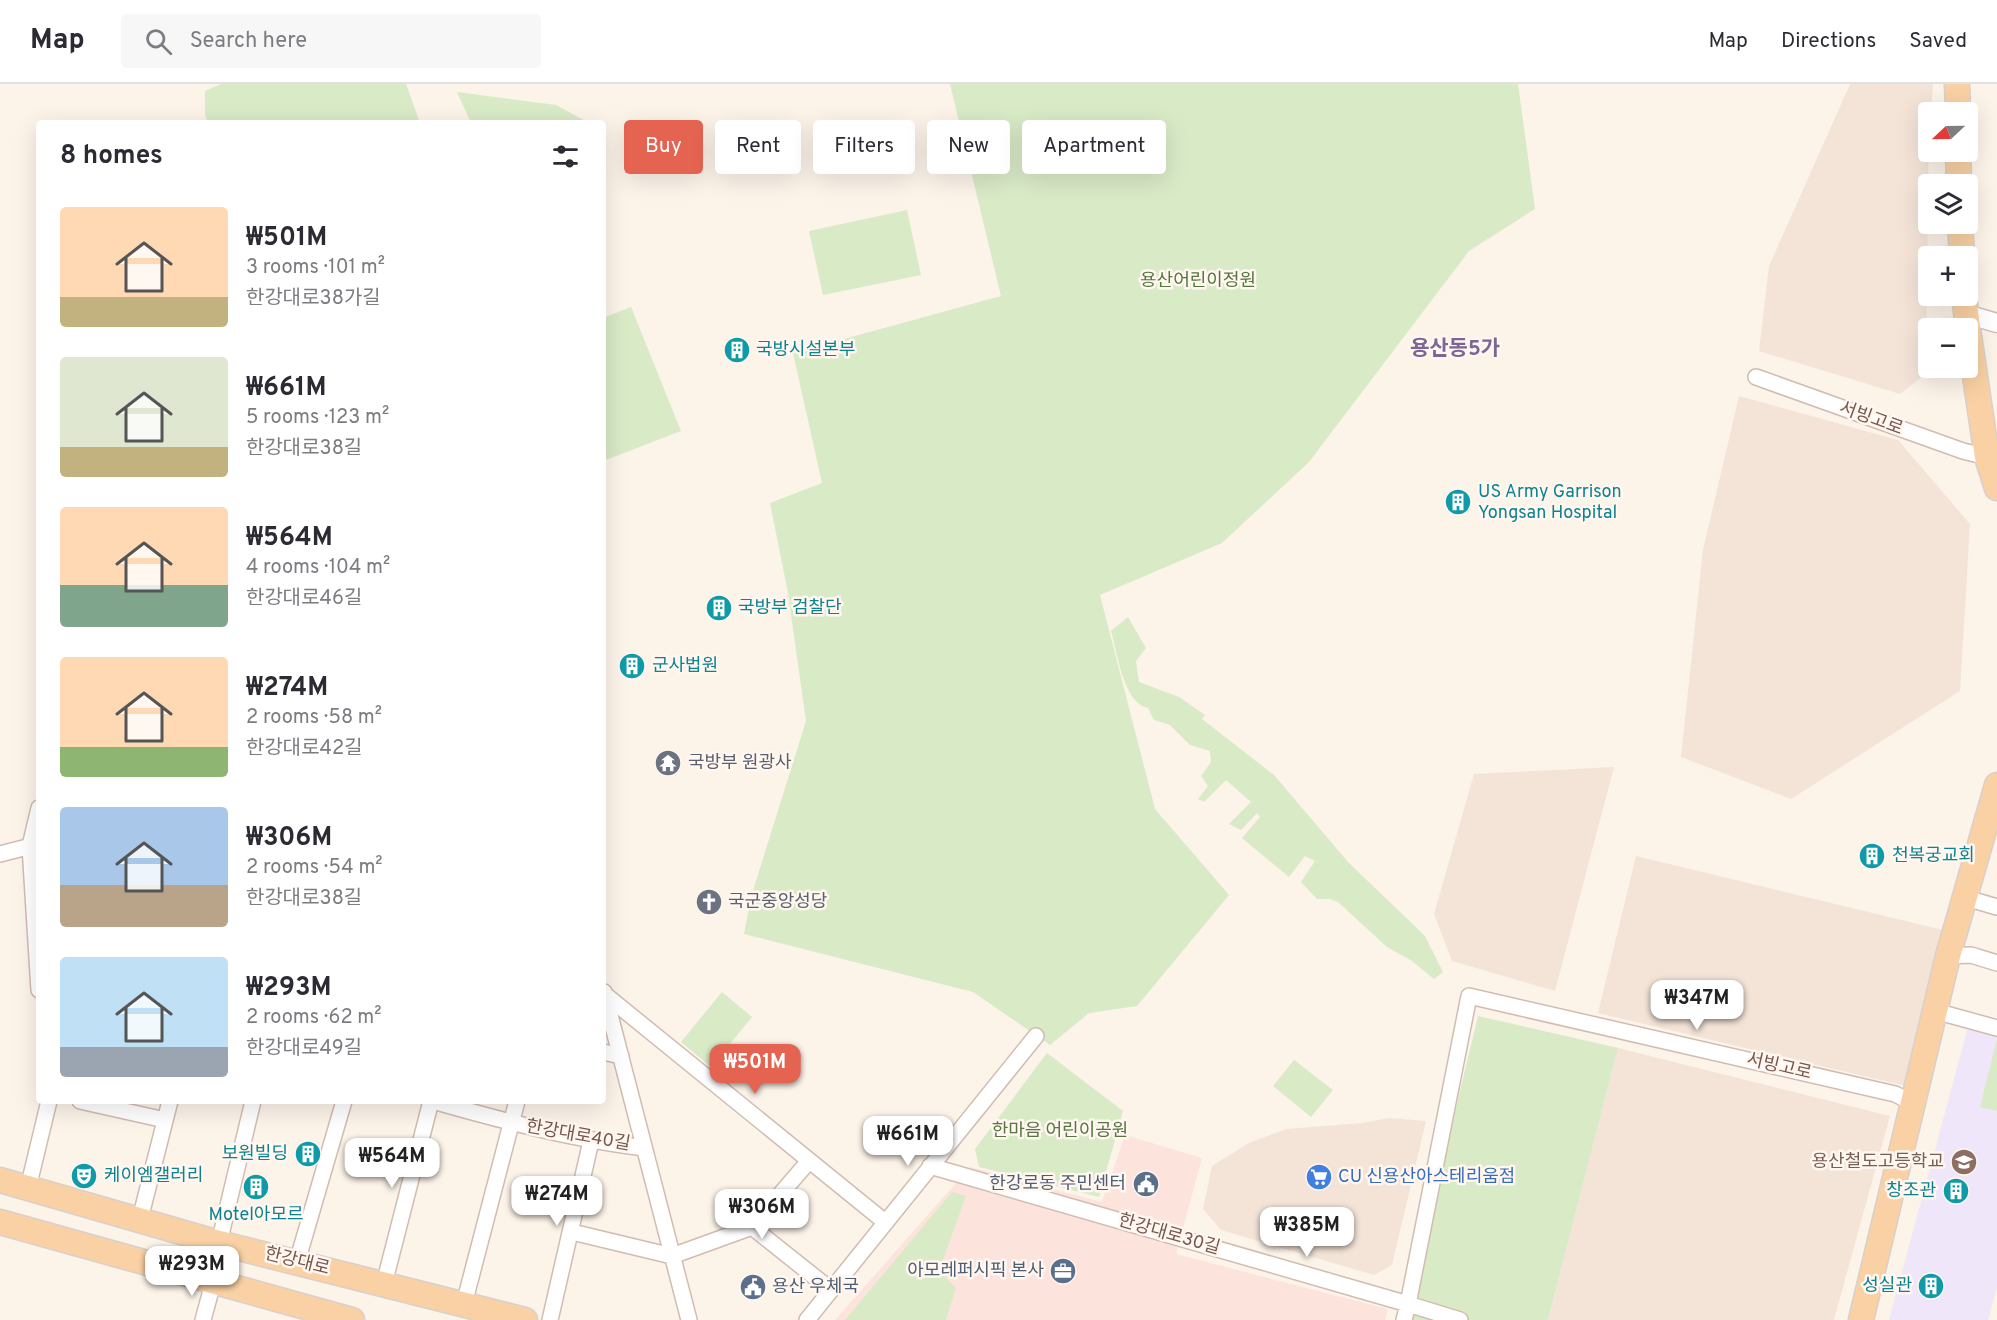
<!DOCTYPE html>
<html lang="en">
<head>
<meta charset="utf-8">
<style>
	:root { --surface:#fff; --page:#f7f7f7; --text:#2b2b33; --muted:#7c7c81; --line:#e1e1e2; --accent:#e46351 }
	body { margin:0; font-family:Overpass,"Noto Sans KR",sans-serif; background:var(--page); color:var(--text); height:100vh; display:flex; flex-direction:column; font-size:22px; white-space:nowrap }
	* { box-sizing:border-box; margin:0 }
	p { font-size:20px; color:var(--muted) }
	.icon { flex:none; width:33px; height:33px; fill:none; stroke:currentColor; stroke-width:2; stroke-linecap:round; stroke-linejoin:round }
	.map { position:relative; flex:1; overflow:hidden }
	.panel { position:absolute; left:36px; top:36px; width:570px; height:984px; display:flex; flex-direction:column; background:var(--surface); border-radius:6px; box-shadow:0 6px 24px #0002 }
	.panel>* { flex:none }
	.banner { position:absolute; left:624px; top:36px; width:570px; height:54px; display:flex; gap:12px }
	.needle { width:39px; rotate:248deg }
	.buttons { position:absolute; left:1918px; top:18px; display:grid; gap:12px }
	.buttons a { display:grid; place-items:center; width:60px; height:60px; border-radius:6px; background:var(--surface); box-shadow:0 6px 24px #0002; font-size:30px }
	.price { position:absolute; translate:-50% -51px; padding:0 14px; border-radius:12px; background:#fff; color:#222; font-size:20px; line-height:39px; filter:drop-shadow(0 2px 3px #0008) }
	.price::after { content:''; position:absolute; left:50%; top:36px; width:18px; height:14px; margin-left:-9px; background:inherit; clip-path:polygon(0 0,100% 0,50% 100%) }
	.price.selected { background:var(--accent); color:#fff }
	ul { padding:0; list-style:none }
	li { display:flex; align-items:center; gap:18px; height:150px; padding:0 24px }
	li span { display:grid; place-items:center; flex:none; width:168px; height:120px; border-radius:6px; color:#555 }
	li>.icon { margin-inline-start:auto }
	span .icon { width:72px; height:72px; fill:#fffc; stroke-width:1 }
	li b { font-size:26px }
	h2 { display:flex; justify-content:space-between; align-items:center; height:72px; padding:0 24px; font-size:26px }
	.tag { padding:0 21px; border-radius:6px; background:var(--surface); box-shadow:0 6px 24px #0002; font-size:21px; line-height:54px }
	.tag.selected { background:var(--accent); color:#fff }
	header { display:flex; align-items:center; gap:36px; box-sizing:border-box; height:84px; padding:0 30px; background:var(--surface); border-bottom:2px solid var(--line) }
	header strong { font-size:28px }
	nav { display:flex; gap:33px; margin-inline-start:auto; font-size:21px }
	.search { width:420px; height:54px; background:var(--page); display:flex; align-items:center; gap:15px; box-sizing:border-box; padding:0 21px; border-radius:6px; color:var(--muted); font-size:22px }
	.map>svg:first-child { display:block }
</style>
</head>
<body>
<header>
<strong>Map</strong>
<div class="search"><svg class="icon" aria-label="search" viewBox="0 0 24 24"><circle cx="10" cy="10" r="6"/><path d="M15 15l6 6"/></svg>Search here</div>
<nav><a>Map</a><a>Directions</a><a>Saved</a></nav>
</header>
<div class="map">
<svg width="1997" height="1236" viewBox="0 0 1997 1236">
	<rect width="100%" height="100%" fill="#fcf3e9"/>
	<!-- residential -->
	<path fill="#f4e4d8" d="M1850 0H1933L1931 28H1929L1926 290 1900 310 1759 267 1769 182Z
		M1739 312 1898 356 1970 440 1960 607 1791 715 1681 673 1703 466Z
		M1614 683 1555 907 1452 877 1434 830 1474 690Z
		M1636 772 1943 846 1906 1002 1598 929Z
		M1618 964 1890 1032 1834 1236H1548Z
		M1389 1034 1426 1037 1392 1181 1374 1191 1221 1146 1203 1125 1212 1082 1249 1059 1286 1045 1363 1039Z"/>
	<!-- commercial -->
	<path fill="#fce4dd" d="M1125 1051 1202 1074 1176 1170 1388 1225 1385 1236H835L970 1083 1102 1118Z"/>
	<!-- education -->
	<path fill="#f0e6f9" d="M1968 943 1997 952V1203L1988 1236H1889Z"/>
	<!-- green -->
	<path fill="#d9eac7" d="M221 0H406L420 39H208L205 31V7Z
		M950 0H1518L1535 125 1469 167 1309 378 1222 459 1100 511 1155 725 1229 811 1137 922 1089 929 1050 961 973 908 744 850 751 813 806 637 788 509 770 419 822 399 793 269 1001 212Z
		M457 8 556 21 589 39H471Z
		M907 126 921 191 823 211 809 147Z
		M631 223 681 347 603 377V234Z
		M1128 533 1146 564 1136 577 1139 598 1179 613 1205 631 1202 635 1274 691 1348 778 1425 852 1443 888 1434 895 1412 877 1387 863 1338 818 1330 815H1317L1301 798 1315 777 1305 772 1289 793 1242 754 1260 733 1257 729 1241 746 1229 740 1251 718 1226 696 1204 718 1198 715 1208 702 1201 692 1211 678 1210 667 1190 661 1170 641 1154 636 1148 624C1123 619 1118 570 1111 547Z
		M722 908 752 933 711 983 681 958Z
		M1478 932 1618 964 1548 1236H1405Z
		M1997 955V1027L1980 1023Z
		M1047 969 1123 1027 1099 1113 979 1083 975 1065Z
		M1294 976 1333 1006 1311 1033 1273 1002Z
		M952 1108 966 1112 939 1187 956 1204 946 1236H845Z"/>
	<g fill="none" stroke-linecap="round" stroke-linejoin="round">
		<defs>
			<path id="minor" d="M1756 293 1963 367 1987 373
				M39 724 30 762 39 906
				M0 770 39 760
				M1963 813 1997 823
				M1948 872 1971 871 1997 879
				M604 908 689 1236
				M603 909 885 1138
				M1935 927 1997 944
				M603 968 621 972
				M80 1017 165 1036
				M433 1017C503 1037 572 1055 644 1064
				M930 1082 1408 1220 1469 912 1895 1010 1913 1019
				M28 1104 49 1017
				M140 1135 170 1017
				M752 1143 831 1206
				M572 1148 672 1172 752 1143 809 1077
				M219 1159 253 1017
				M297 1178 344 1017
				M384 1200 431 1017
				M464 1220 517 1017
				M203 1236 213 1199
				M550 1236 591 1057
				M807 1236 1036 952
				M1404 1236 1408 1220 1460 1236"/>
			<path id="tertiary" d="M1966 230 1997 239"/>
			<path id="primary" d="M1957 0 1958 28
				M1958 68 1959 100
				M1960 140 1962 172
				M1964 212 1968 244
				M1968 245 1987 373 1997 404
				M0 1096 219 1159 525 1236
				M0 1138 352 1236
				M1861 1236 1948 872 1997 701"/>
		</defs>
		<!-- minor casing -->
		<use href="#minor" stroke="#d1bcb1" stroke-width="18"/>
		<!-- tertiary casing -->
		<use href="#tertiary" stroke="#d1bcb1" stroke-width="21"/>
		<!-- primary casing -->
		<use href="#primary" stroke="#d9d0cd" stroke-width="27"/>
		<!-- minor -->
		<use href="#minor" stroke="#fff" stroke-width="15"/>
		<!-- tertiary -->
		<use href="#tertiary" stroke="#fff" stroke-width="18"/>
		<!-- primary -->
		<use href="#primary" stroke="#f9d1a4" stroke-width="24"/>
	</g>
	<!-- icons -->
	<defs>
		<symbol id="building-disc" viewBox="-11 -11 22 22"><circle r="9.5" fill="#0f9aa8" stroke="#fff7f0"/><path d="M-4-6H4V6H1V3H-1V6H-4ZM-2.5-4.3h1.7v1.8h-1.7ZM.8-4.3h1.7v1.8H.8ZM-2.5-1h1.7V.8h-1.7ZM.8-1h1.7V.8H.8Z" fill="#fff"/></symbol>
		<symbol id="temple-disc" viewBox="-11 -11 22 22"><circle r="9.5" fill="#6b7280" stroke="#fff7f0"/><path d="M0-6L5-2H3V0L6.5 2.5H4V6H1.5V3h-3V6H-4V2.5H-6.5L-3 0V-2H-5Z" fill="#fff"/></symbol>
		<symbol id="church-disc" viewBox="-11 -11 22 22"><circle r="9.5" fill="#6b7280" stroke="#fff7f0"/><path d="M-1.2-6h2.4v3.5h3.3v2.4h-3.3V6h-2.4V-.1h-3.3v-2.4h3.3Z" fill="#fff"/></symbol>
		<symbol id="school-disc" viewBox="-11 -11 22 22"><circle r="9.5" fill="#8d6e63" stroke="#fff7f0"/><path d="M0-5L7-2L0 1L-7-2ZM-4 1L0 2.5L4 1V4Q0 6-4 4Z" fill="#fff"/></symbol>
		<symbol id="theatre-disc" viewBox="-11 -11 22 22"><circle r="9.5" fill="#0f9aa8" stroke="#fff7f0"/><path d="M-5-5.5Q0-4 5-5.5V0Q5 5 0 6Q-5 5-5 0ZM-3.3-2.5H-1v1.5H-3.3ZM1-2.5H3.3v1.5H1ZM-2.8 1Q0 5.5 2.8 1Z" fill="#fff"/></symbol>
		<symbol id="supermarket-disc" viewBox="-11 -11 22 22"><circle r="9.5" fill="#3f7fe0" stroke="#fff7f0"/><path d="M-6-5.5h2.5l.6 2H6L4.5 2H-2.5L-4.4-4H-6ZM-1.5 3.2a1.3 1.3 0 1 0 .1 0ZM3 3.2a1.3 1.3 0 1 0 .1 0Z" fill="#fff"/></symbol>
		<symbol id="civic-disc" viewBox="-11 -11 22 22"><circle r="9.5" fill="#5c6f8a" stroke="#fff7f0"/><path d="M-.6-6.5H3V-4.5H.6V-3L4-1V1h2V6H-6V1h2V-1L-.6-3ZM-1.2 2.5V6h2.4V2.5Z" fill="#fff"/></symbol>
		<symbol id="office-disc" viewBox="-11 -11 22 22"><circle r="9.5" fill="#5c6f8a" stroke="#fff7f0"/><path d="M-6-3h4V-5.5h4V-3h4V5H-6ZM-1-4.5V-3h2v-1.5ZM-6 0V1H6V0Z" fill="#fff"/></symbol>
	</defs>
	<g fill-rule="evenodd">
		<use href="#building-disc" x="722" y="251" width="30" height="30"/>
		<use href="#building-disc" x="1443" y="403" width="30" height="30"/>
		<use href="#building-disc" x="704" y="509" width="30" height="30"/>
		<use href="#building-disc" x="617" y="567" width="30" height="30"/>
		<use href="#temple-disc" x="653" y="664" width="30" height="30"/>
		<use href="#building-disc" x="1857" y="757" width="30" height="30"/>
		<use href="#church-disc" x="694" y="803" width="30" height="30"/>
		<use href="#building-disc" x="293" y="1055" width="30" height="30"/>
		<use href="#school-disc" x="1949" y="1063" width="30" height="30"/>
		<use href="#theatre-disc" x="69" y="1077" width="30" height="30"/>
		<use href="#supermarket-disc" x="1304" y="1078" width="30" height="30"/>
		<use href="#civic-disc" x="1131" y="1085" width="30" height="30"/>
		<use href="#building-disc" x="241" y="1088" width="30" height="30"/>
		<use href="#building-disc" x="1941" y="1092" width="30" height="30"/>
		<use href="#office-disc" x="1048" y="1172" width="30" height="30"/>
		<use href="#building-disc" x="1916" y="1187" width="30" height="30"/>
		<use href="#civic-disc" x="738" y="1188" width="30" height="30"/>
	</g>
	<g text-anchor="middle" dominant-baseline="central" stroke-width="5" stroke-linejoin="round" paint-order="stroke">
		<!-- park labels -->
		<g font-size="18" fill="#577641" stroke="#fff7f0">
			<text x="1198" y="197">용산어린이정원</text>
			<text x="1060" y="1047">한마음 어린이공원</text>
		</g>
		<!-- culture labels -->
		<g font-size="18" fill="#0d838f" stroke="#fff7f0" text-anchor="start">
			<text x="756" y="266">국방시설본부</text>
			<text x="1478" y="408">US Army Garrison<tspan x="1478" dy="21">Yongsan Hospital</tspan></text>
			<text x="738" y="524">국방부 검찰단</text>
			<text x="652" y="582">군사법원</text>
			<text x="1892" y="772">천복궁교회</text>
			<text x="288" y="1070" text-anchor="end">보원빌딩</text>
			<text x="104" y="1092">케이엠갤러리</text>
			<text x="1936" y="1107" text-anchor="end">창조관</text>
			<text x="256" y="1131" text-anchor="middle">Motel아모르</text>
			<text x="1912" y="1202" text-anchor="end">성실관</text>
		</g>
		<!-- street labels -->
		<g font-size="18" fill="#77574d" stroke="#fff7f0">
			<text transform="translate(1871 335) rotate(20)">서빙고로</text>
			<text transform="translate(1779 983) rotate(13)">서빙고로</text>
			<text transform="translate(578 1052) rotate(10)">한강대로40길</text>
			<text transform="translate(1169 1151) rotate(16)">한강대로30길</text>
			<text transform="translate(297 1178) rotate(14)">한강대로</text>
		</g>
		<!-- worship labels -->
		<g font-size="18" fill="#5b616d" stroke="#fff7f0" text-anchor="start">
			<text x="688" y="679">국방부 원광사</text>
			<text x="728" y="818">국군중앙성당</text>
		</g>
		<!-- education labels -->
		<g font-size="18" fill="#785e54" stroke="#fff7f0" text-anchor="end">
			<text x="1944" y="1078">용산철도고등학교</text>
		</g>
		<!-- shop labels -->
		<g font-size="18" fill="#366cbe" stroke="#fff7f0" text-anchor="start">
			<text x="1338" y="1093">CU 신용산아스테리움점</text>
		</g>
		<!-- service labels -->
		<g font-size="18" fill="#4e5e75" stroke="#fff7f0" text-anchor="end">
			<text x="1126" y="1100">한강로동 주민센터</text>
			<text x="1044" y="1187">아모레퍼시픽 본사</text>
			<text x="772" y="1203" text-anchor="start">용산 우체국</text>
		</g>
		<!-- quarter labels -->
		<g font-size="21" font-weight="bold" fill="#7e6593" stroke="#fff7f0">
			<text x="1455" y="265">용산동5가</text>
		</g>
	</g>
</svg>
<div class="buttons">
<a><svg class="needle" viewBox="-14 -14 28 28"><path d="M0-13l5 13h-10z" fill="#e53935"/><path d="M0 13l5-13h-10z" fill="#7c7c81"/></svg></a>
<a><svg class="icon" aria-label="layers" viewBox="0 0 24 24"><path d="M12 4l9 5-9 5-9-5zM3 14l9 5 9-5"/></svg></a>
<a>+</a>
<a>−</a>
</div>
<b class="price" style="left:1697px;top:947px">₩347M</b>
<b class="price selected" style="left:755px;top:1011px">₩501M</b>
<b class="price" style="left:908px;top:1083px">₩661M</b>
<b class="price" style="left:392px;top:1105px">₩564M</b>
<b class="price" style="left:557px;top:1143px">₩274M</b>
<b class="price" style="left:762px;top:1156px">₩306M</b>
<b class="price" style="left:1307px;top:1174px">₩385M</b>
<b class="price" style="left:192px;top:1213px">₩293M</b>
<div class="banner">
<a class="tag selected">Buy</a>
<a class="tag">Rent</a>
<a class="tag">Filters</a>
<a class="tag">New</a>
<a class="tag">Apartment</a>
</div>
<section class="panel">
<h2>8 homes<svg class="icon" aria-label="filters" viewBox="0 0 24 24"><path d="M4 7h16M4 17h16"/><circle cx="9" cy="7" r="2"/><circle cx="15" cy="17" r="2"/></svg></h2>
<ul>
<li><span style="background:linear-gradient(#ffd9b3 75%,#c2b280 0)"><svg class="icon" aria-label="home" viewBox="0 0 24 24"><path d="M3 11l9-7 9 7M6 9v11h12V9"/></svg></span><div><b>₩501M</b><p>3 rooms · 101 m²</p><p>한강대로38가길</p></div></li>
<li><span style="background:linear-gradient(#dfe7d0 75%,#c2b280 0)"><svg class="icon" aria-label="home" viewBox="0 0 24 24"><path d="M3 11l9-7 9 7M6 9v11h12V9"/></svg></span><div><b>₩661M</b><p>5 rooms · 123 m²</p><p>한강대로38길</p></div></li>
<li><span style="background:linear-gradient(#ffd9b3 65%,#7fa58c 0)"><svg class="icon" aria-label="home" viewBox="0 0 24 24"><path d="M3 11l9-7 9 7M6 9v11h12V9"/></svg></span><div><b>₩564M</b><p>4 rooms · 104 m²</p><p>한강대로46길</p></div></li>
<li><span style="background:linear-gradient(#ffd9b3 75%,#8fb573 0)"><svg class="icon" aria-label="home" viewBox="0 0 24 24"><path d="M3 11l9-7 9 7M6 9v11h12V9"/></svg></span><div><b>₩274M</b><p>2 rooms · 58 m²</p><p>한강대로42길</p></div></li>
<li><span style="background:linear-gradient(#a9c7e8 65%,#b9a48a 0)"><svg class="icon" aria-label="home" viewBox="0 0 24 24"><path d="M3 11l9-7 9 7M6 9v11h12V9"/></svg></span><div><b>₩306M</b><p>2 rooms · 54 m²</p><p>한강대로38길</p></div></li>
<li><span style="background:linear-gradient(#bfe0f5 75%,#9aa5b1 0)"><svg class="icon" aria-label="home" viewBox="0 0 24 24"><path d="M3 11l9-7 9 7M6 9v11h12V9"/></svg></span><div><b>₩293M</b><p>2 rooms · 62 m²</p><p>한강대로49길</p></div></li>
</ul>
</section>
</div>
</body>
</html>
